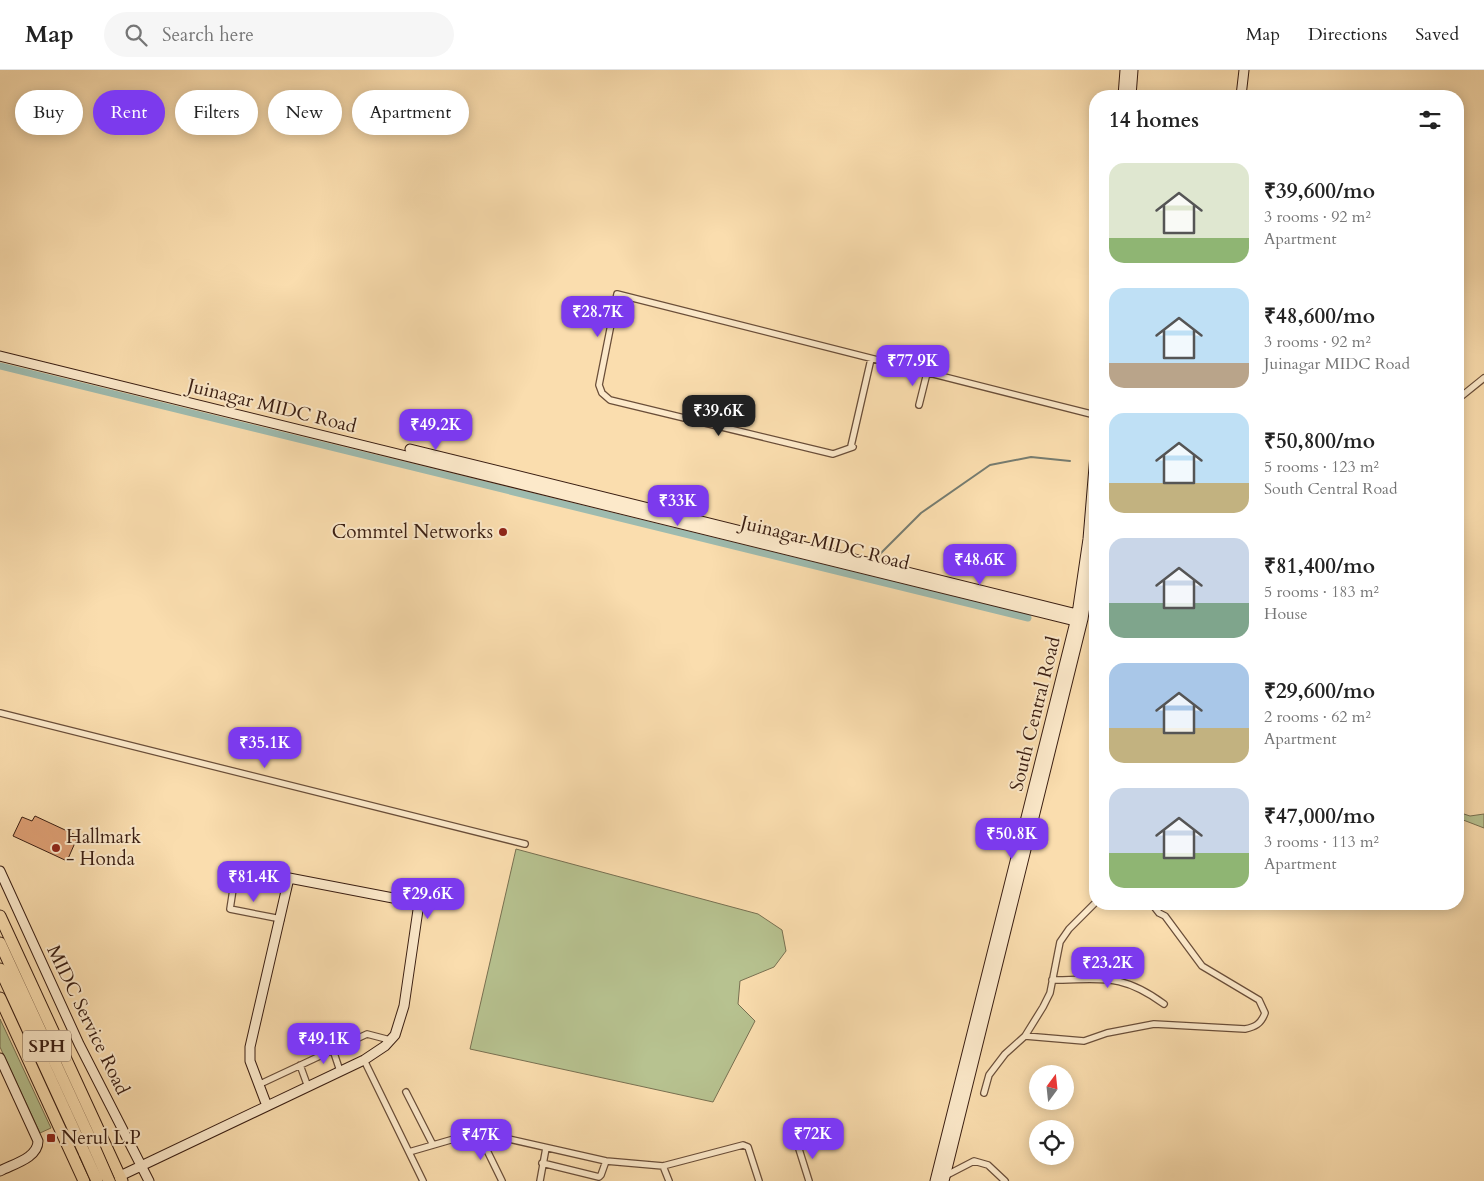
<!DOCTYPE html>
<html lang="en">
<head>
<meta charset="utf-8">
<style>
	:root { --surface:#fff; --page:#f6f6f6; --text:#222; --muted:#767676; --line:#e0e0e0; --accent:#7c3aed }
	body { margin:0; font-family:Cardo,serif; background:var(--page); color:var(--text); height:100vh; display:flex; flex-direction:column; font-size:19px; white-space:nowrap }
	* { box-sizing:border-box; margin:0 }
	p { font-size:16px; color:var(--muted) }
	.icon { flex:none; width:28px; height:28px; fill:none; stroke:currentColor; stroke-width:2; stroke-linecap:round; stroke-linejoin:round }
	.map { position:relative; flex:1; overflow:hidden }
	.sheet { position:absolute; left:1089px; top:20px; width:375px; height:820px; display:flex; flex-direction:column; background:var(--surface); border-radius:20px; box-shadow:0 2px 12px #0003 }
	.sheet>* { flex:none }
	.banner { position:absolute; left:15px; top:20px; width:475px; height:45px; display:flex; gap:10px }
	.needle { width:32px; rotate:15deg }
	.buttons { position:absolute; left:1029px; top:995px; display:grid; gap:10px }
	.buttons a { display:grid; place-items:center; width:45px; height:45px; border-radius:50%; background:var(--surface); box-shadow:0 2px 12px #0003; font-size:25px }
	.price { position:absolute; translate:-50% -42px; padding:0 11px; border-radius:10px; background:var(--accent); color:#fff; font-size:16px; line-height:32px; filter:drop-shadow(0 1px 2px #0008) }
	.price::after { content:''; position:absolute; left:50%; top:30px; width:15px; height:11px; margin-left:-8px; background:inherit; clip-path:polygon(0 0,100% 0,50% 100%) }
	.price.on { background:#222; color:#fff }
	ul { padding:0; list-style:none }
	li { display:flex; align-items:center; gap:15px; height:125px; padding:0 20px }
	li span { display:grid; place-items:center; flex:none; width:140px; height:100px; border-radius:15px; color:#555 }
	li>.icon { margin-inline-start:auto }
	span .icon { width:60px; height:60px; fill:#fffc; stroke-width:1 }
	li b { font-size:21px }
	h2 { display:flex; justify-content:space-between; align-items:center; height:60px; padding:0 20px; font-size:21px }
	.tag { padding:0 18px; border-radius:22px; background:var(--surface); box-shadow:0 2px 12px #0003; font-size:18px; line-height:45px }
	.tag.on { background:var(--accent); color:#fff }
	header { display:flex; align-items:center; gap:30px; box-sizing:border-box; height:70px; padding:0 25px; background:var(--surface); border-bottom:1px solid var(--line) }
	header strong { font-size:24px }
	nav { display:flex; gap:28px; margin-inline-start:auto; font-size:18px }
	.search { width:350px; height:45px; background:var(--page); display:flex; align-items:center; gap:12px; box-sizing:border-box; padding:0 18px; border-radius:28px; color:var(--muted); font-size:19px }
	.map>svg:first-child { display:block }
</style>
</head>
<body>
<header>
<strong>Map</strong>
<div class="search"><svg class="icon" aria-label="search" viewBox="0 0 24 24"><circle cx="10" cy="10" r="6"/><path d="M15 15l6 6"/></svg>Search here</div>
<nav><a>Map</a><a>Directions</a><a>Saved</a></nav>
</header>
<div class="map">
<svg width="1484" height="1111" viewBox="0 0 1484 1111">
	<rect width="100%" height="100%" fill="#faddae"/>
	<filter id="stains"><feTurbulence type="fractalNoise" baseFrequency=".004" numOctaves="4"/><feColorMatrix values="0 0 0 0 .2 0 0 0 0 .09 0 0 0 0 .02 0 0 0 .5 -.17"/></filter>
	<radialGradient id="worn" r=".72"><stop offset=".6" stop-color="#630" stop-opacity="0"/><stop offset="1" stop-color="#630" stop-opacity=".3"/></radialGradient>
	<!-- green -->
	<path fill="#b7c290" stroke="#787051" d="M1458 742 1470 746 1484 744V758L1458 748Z
		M516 779 758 844 782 860 786 881 774 897 740 911 738 934 755 951 713 1032 470 979Z
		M0 949 51 1058 40 1063 0 977Z"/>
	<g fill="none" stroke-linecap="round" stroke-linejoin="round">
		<!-- stream -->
		<path stroke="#767c70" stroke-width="2" d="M877 490 880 484 921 443 990 395 1031 387 1070 391
			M868 509 870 503"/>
		<!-- canal -->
		<path stroke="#9ebbaf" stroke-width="7" d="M0 296 1028 548"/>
	</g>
	<!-- building -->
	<path fill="#dfa075" stroke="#3a1e12" d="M35 746 78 766 67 791 13 766 22 747 32 751Z"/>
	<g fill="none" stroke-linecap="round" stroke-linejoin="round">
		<defs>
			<path id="street" d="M871 289 851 376 853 377 833 384 610 330 602 323 599 315 617 224 1095 345
				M1458 329 1484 308
				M919 335 927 303
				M0 643 525 774
				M234 813 230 839 281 849
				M1052 910C1102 910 1120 902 1164 934
				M1025 966 1084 971 1107 963 1154 954 1245 959C1255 957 1261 954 1265 943L1259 930 1202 896 1165 846 1159 843 1152 834
				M333 980 340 1001
				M364 990 423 1111
				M300 995 308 1017
				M258 1015 367 964 390 970
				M406 1022 433 1075
				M984 1023 989 1005 1005 984 1025 966 1043 937 1050 923 1060 872 1069 859 1094 834
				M478 1062 502 1111
				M798 1076 809 1111
				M409 1082 478 1062 606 1091 663 1096 743 1075 748 1077 759 1111
				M542 1093 599 1107 601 1105 606 1091
				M663 1096 669 1111
				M945 1106 974 1091 988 1095 1005 1111
				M540 1111 546 1078"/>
			<path id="secondary" d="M1123 26 1125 0
				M1131 26 1133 0
				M1241 26 1244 0
				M0 286 1075 551 1083 549
				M410 379 1077 544 1081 548
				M0 801 79 974 149 1111
				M0 988 38 1071C38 1088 13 1094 0 1101
				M120 1106 364 990 385 976 395 965 404 936 419 833 289 808 250 977V991L267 1036
				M935 1111 1077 544 1088 469 1095 385
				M944 1111 1083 549 1095 473"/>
			<path id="highway" d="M0 846 122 1111
				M0 873 95 1079
				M0 899 85 1084
				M0 928 84 1111"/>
		</defs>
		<!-- street casing -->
		<use href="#street" stroke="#6a4e39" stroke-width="8"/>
		<!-- secondary casing -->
		<use href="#secondary" stroke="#3a1e12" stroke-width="11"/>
		<!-- highway casing -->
		<use href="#highway" stroke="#3a1e12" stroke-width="13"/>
		<!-- street -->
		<use href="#street" stroke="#fce9ca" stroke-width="5.5"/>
		<!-- secondary -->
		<use href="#secondary" stroke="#fce9ca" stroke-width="9"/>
		<!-- highway -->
		<use href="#highway" stroke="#faddae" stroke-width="11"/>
		<defs>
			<path id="highway-bridge" d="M95 1079 109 1111
				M85 1084 97 1111"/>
		</defs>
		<!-- highway-bridge casing -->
		<use href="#highway-bridge" stroke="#3a1e12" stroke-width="13" stroke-linecap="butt"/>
		<!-- highway-bridge -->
		<use href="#highway-bridge" stroke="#faddae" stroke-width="11"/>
	</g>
	<!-- markers -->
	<g fill="#8f2418" stroke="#fce9ca" stroke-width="2">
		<circle cx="503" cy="462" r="5"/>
		<circle cx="56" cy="778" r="5"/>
		<rect x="46" y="1063" width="10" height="10" rx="2.5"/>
	</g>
	<g text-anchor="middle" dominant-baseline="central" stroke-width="4" stroke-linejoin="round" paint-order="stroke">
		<!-- shield labels -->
		<rect fill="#fce9ca" stroke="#745b49" stroke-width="1" x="23" y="960.5" width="48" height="31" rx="4"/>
		<g font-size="18" font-weight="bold" fill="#3a1e12">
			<text x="47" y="976">SPH</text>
		</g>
		<!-- street labels -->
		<g font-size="19" fill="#3a1e12" stroke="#fce9ca">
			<text transform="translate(272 336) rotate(14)">Juinagar MIDC Road</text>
			<text transform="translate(825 473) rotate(14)">Juinagar MIDC Road</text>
			<text transform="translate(1035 644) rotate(-76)">South Central Road</text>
			<text transform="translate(88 950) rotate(64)">MIDC Service Road</text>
		</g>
		<!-- poi labels -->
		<g font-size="19" fill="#3a1e12" stroke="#fce9ca" text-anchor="start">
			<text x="493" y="462" text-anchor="end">Commtel Networks</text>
			<text x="66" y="767">Hallmark<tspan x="66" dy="22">- Honda</tspan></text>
			<text x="61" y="1068">Nerul L.P</text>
		</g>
	</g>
	<rect width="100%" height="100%" filter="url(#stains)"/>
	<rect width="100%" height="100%" fill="url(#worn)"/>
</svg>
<div class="buttons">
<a><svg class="needle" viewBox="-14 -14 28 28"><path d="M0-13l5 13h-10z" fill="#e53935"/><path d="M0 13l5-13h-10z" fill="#767676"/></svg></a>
<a><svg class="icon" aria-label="locate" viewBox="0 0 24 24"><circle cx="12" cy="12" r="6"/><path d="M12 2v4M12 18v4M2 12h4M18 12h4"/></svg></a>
</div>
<b class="price" style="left:598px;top:268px">₹28.7K</b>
<b class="price" style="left:913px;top:317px">₹77.9K</b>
<b class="price on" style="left:719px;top:367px">₹39.6K</b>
<b class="price" style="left:436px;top:381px">₹49.2K</b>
<b class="price" style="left:678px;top:457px">₹33K</b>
<b class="price" style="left:980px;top:516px">₹48.6K</b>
<b class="price" style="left:265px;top:699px">₹35.1K</b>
<b class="price" style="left:1012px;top:790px">₹50.8K</b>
<b class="price" style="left:254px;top:833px">₹81.4K</b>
<b class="price" style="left:428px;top:850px">₹29.6K</b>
<b class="price" style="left:1108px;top:919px">₹23.2K</b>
<b class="price" style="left:324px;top:995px">₹49.1K</b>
<b class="price" style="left:813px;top:1090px">₹72K</b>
<b class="price" style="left:481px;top:1091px">₹47K</b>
<div class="banner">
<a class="tag">Buy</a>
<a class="tag on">Rent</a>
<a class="tag">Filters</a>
<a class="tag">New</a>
<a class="tag">Apartment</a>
</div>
<section class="sheet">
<h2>14 homes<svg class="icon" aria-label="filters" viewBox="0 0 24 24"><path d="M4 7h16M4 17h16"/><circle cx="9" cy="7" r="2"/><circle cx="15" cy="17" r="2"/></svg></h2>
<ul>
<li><span style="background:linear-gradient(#dfe7d0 75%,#8fb573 0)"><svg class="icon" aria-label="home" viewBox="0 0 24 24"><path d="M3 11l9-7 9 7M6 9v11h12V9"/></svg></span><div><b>₹39,600/mo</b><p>3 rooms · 92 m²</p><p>Apartment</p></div></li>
<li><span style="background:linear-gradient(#bfe0f5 75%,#b9a48a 0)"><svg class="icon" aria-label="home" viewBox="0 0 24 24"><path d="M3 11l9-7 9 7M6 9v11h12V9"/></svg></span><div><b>₹48,600/mo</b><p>3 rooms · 92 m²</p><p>Juinagar MIDC Road</p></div></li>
<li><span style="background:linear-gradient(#bfe0f5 70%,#c2b280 0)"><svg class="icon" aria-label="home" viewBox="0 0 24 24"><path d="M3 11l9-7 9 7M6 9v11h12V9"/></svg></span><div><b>₹50,800/mo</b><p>5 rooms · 123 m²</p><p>South Central Road</p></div></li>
<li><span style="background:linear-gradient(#c9d6e8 65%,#7fa58c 0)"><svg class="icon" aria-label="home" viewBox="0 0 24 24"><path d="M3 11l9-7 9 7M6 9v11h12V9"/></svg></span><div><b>₹81,400/mo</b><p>5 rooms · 183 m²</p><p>House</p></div></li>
<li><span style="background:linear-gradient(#a9c7e8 65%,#c2b280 0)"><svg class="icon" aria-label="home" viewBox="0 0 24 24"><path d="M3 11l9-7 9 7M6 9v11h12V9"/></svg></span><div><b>₹29,600/mo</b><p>2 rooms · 62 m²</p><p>Apartment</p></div></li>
<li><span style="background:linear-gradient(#c9d6e8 65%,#8fb573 0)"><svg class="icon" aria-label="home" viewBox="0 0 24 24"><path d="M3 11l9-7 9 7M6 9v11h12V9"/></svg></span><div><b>₹47,000/mo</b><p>3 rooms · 113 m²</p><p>Apartment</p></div></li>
</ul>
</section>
</div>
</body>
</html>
